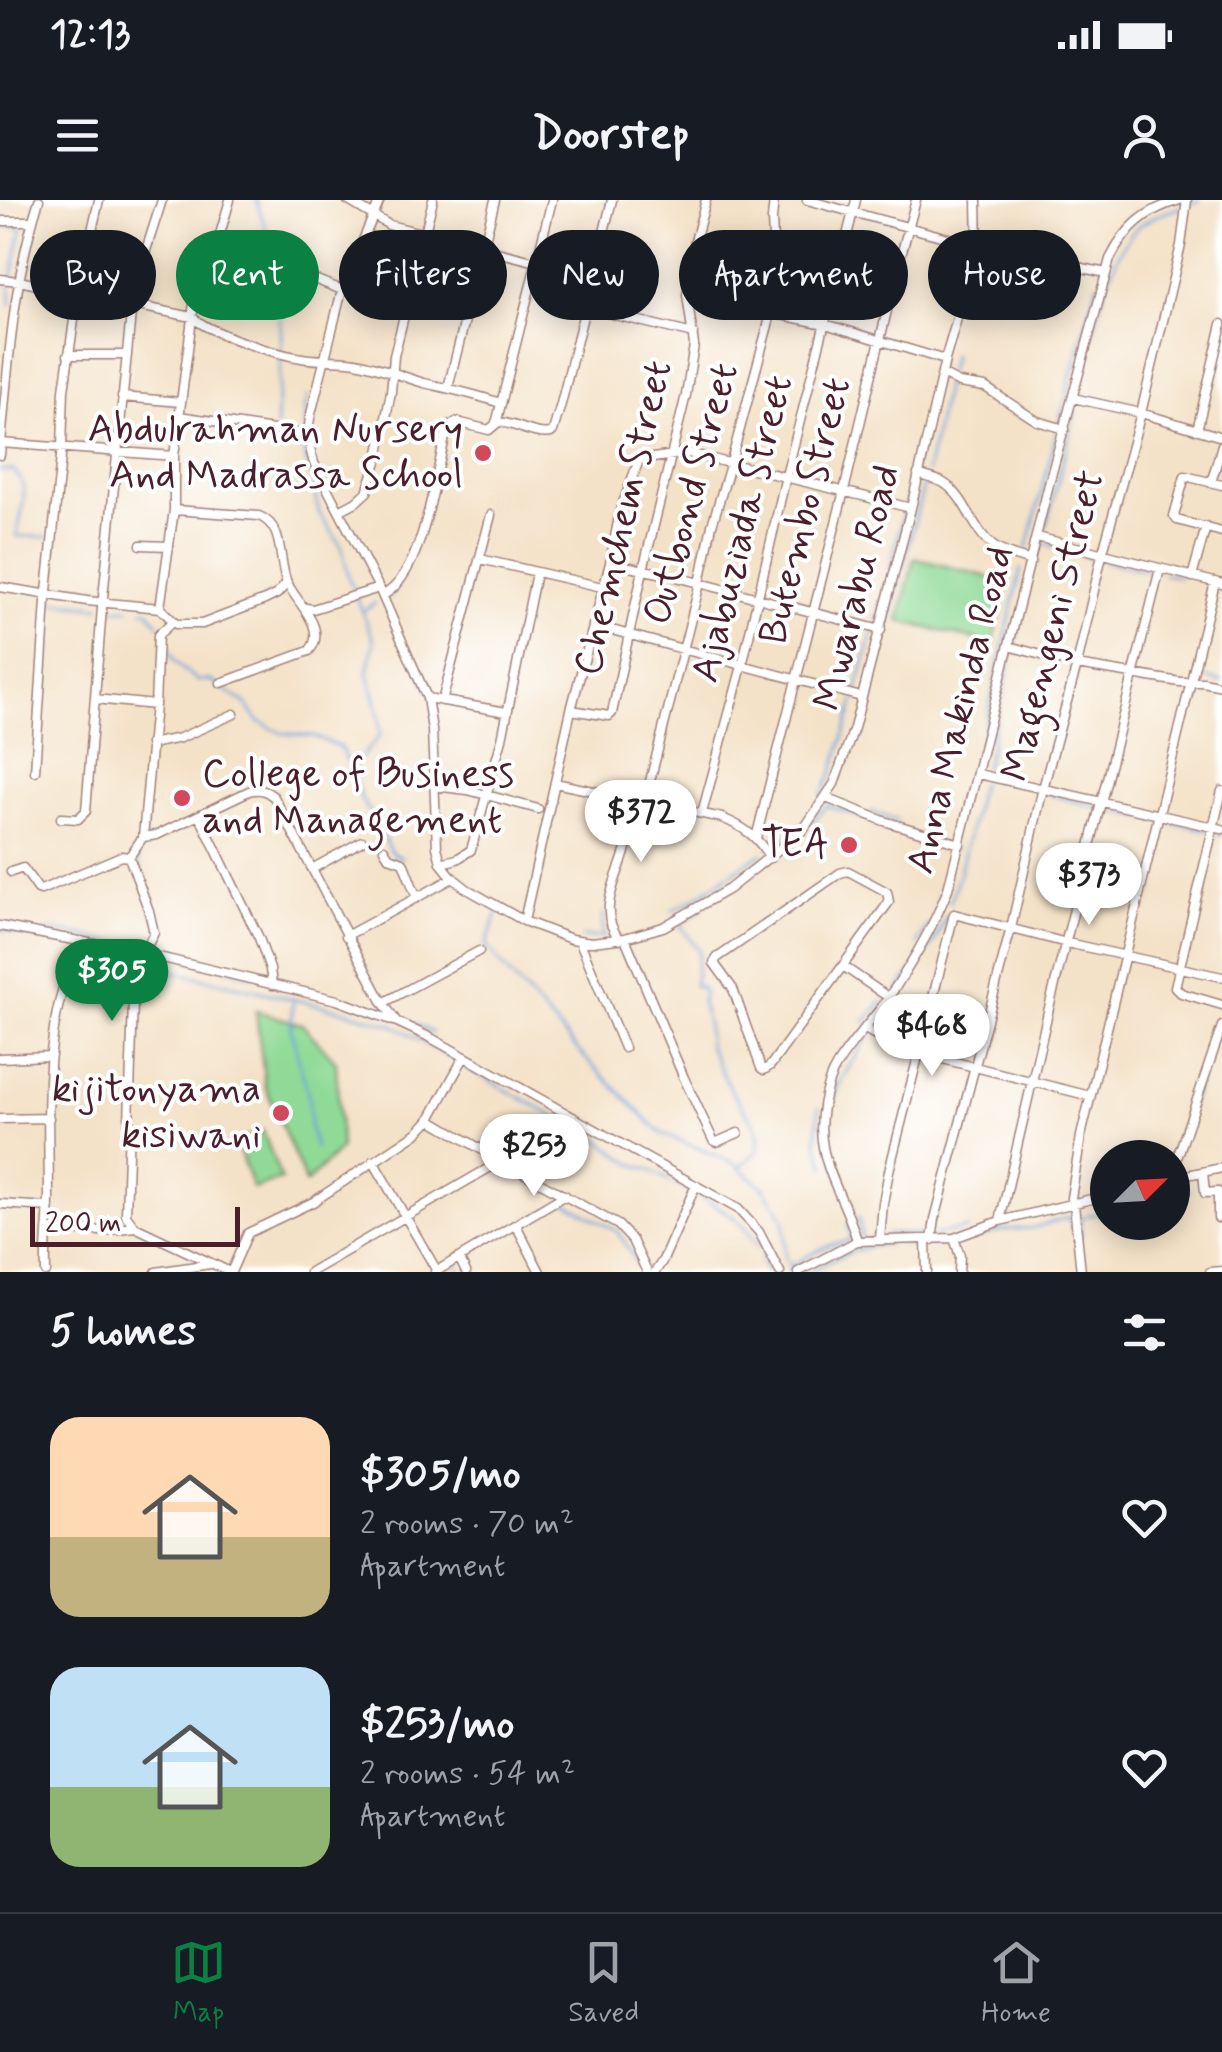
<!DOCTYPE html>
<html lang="en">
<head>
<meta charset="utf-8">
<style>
	:root { --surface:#171b24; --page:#242831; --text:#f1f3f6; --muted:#9ea1a6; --line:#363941; --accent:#0b8043 }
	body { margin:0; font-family:Mynerve,sans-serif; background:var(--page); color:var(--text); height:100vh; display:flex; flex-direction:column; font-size:38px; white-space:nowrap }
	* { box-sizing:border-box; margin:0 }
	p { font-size:32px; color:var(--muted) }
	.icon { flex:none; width:55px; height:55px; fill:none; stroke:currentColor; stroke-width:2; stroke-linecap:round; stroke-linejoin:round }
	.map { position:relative; height:1072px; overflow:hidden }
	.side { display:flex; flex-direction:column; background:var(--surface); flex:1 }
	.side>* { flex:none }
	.hud { position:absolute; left:30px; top:30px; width:1162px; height:90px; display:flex; gap:20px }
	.needle { width:65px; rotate:66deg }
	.tools { position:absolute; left:1090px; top:940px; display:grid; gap:20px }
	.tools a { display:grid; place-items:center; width:100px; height:100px; border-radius:50%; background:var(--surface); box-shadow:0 5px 25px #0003; font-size:50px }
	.scale { position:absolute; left:30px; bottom:25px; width:210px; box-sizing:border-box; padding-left:10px; border:5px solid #4a1f2b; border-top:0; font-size:28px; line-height:35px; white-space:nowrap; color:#4a1f2b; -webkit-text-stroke:8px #fff; paint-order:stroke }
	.price { position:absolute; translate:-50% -85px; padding:0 22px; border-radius:35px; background:#fff; color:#222; font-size:32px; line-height:65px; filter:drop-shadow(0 2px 5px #0008) }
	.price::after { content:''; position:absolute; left:50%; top:60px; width:30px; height:22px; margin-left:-15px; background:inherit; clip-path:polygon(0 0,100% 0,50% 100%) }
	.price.current { background:var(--accent); color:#fff }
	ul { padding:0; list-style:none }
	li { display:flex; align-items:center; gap:30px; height:250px; padding:0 50px }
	li span { display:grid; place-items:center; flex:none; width:280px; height:200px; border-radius:30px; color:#555 }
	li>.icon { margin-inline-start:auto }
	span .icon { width:120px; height:120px; fill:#fffc; stroke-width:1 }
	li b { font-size:42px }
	h2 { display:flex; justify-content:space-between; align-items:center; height:120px; padding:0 50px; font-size:42px }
	.pill { padding:0 35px; border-radius:45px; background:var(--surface); box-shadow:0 5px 25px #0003; font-size:35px; line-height:90px }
	.pill.current { background:var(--accent); color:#fff }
	.status { display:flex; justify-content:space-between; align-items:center; height:70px; padding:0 50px; background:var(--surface); direction:ltr }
	.status svg { height:28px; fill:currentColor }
	header { display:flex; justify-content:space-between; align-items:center; height:130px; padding:0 50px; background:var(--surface); font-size:45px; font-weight:800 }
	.tabs { display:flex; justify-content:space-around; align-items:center; height:140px; border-top:2px solid var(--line); background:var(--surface); font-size:28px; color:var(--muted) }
	.tabs a { display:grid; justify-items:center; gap:5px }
	.tabs .current { color:var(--accent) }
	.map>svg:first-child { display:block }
</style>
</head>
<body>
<div class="status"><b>12:13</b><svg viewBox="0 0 49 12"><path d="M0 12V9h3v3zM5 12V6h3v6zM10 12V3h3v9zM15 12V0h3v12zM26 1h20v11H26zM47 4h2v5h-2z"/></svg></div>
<header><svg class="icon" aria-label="menu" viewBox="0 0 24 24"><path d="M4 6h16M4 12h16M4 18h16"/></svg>Doorstep<svg class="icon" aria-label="person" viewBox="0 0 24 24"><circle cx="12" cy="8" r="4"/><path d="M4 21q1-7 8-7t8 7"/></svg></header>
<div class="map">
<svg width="1222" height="1072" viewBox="0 0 1222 1072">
	<rect width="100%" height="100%" fill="#fff"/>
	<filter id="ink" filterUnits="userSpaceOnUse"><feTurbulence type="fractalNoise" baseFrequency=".01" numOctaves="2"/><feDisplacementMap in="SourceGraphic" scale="20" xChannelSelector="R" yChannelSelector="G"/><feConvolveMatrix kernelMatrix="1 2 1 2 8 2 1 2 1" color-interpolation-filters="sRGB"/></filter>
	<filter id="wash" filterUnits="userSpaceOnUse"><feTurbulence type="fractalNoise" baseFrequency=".0048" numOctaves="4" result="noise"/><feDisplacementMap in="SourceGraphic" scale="40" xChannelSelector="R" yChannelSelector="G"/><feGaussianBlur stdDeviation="2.25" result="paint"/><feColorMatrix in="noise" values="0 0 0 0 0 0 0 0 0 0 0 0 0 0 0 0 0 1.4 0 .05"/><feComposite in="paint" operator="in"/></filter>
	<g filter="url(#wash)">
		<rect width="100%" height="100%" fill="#f4e2c8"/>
		<!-- green -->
		<path fill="#8fda96" stroke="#6c7c60" stroke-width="2.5" d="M914 358 1008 382 993 444 899 421Z
			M256 811 302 824 336 862 341 948 306 983 265 886Z
			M263 931 281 979 253 989 236 941Z"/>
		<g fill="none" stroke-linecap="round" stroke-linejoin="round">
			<!-- stream -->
			<path stroke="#6ca0d8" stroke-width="2.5" d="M256 0 273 48
				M1191 3 1199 0
				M1131 18 1165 0
				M3 25 22 29 12 76
				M1101 67 1112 42 1125 23
				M268 75 274 100
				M10 83 11 105
				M948 172 953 154
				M1078 195C1089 153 1106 62 1133 32 1145 18 1166 12 1182 7
				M1059 222 1097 83
				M276 227C277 191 284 154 280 118
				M304 229 305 208 308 196
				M301 243 313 283 319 313 342 347 349 378 374 441 368 473 378 510 380 535 351 570 362 601 377 621 388 647 391 652 402 658
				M0 270 14 271C32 287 20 315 17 336L47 337
				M927 272 946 181
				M906 303 938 162
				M1046 327 1075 213
				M355 331 367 357
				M1041 343 1098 360
				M1027 349 1057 231
				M1104 361 1155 372
				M1172 368 1188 371
				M1163 374 1180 377
				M389 397 398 387
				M50 399 53 402 100 407
				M107 409H130
				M143 410 149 411 158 424
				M364 410 375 403
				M876 420 884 397 903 313
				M164 434C170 459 177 466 198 481L208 480 213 482 245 503 258 521 281 533 313 536 340 547 350 568
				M1016 440 1033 367 1040 348
				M418 469 430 493 440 497
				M872 472 883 447 924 283
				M1199 476 1222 482
				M857 490 873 432
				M979 551 1021 369
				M985 568 1012 454
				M1043 592 1099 608 1208 630
				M821 597 834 569 855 500
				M872 612 897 621
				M812 622 827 606 875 621
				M887 626 955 649
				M1217 633 1222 635
				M150 638 137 650 141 677 152 703 154 717
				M769 649 794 632 805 620
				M784 650 797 640
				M453 671 464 681
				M950 703 960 671 981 583
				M937 704 948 674
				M704 707 680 724 699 752 694 786 701 787 704 795 701 802 707 823 709 847 733 894 753 922 759 937 758 951 740 967
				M672 710 689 702 762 653
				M497 714 486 745 503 767 588 861 661 933 734 963 764 988 784 1019 785 1059 793 1067
				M1 730 77 745
				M47 731 70 733
				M71 733 128 746
				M582 737H603V714
				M917 745 928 725
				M83 750 130 761
				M187 760 224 767 252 776
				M141 764 349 812 395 826 456 861
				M898 790 936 739 946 716
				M345 799 384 812
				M293 801 291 830 309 898 310 926 315 948
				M403 819 432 833
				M865 822 882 801
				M464 867 602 942 632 964 648 969 689 991
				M819 907 817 941 825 967
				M1171 958 1199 883
				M1209 985 1222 982
				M1172 995 1190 990
				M698 996C726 1011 742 1019 758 1048
				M854 1009C836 972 819 929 837 889 846 870 859 853 869 835
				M858 1017 862 1038
				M534 1018 565 1002 618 1032 642 1072
				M848 1025 851 1040
				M886 1034 927 1035
				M935 1035 967 1029
				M870 1037 879 1035
				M1081 1038 1080 1018 1108 1011
				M960 1042 1003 1030 1033 1028 1069 1017 1073 1031
				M900 1043 922 1045
				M932 1045 951 1044
				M761 1054 766 1072
				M456 1063 461 1072
				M787 1072C807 1054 823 1045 849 1040
				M809 1072C835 1058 858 1047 887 1044"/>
		</g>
	</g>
	<g filter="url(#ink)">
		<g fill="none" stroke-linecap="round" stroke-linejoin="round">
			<defs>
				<path id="minor" d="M230 0 218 41 207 49 194 103 174 256V310L160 408 176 424H202L265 400 277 394 287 383
					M347 0 389 25 593 76
					M380 0 342 90 310 218C307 235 309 246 314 263L379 388 427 498 432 530 437 647 441 663 453 678 467 689 524 721 571 739 592 742 625 738 663 727 729 689 803 630 834 584 854 528 911 308 945 160 978 46 977 0
					M807 0 978 46 1106 73
					M0 21H32
					M218 41 342 90
					M0 79 19 81 192 117C213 135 275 154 302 158 317 161 334 159 349 161 375 164 399 176 424 183 450 189 475 194 500 203
					M687 95 731 109 776 114 825 124 945 160
					M586 108 693 134
					M68 155H126
					M942 174 959 183 985 187 1037 221 1065 229
					M448 188 495 0
					M122 197 181 202
					M1073 198 1141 213 1222 237
					M179 216 307 235
					M496 222C515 222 532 236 551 233L553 231 561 204 612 0
					M1197 230 1222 124
					M1 243 174 256
					M0 255C8 169 12 84 39 0
					M918 274C926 277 935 279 942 282 967 296 971 329 993 346 1004 354 1018 357 1031 361
					M1211 283 1222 245
					M1222 285 1185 276 1174 316 1177 320 1222 332
					M174 310 259 316C284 326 278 357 286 380 293 400 330 428 309 451L221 483
					M339 311 356 302 367 292 378 258 391 192 394 156 433 0
					M1037 337 1222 384
					M141 345 168 346
					M480 359 602 387
					M610 363 669 375 881 430
					M1192 377 1206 327
					M0 387 87 401 160 408
					M383 395C424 376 436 268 448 226L457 222 489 230 496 224 552 0
					M306 408 313 409 379 388
					M172 422 158 435 155 505 143 637 129 657 149 711 154 733 134 771 126 1015 135 1027 230 1072
					M593 425 861 497
					M1009 446 1077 465 1180 482H1203L1222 486
					M427 498 506 512
					M95 499 155 505
					M442 501 491 315
					M571 510 609 516 612 513 643 370 686 195 694 145 687 95 695 41 706 0
					M150 544 180 538 234 514
					M35 571 46 401 62 247 64 190 78 92 99 0
					M978 574 1222 629
					M555 583 722 618C744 627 758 637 770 658
					M434 586 468 590 538 609
					M1222 591 1175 787 1181 793 1222 805
					M826 598 884 621 960 644
					M645 601 700 383 712 325 731 262 771 114 775 82 772 19 774 0
					M702 613 742 466 786 276 856 0
					M199 615 259 738 270 769 272 785
					M61 618 78 619 86 611 102 408 132 103 147 47 162 0
					M143 637 157 635 249 591C259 588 266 590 274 597L383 803 397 822
					M756 638 844 291 895 77 916 0
					M384 649 389 657 403 662 417 698
					M441 663 457 659 471 650 502 539 536 373
					M312 669 362 641
					M848 671 887 692 889 702 770 866 764 870 761 868 733 789 714 763 717 758 840 673Z
					M11 672 23 668 38 689 41 690 121 656 129 657
					M954 714 1067 743 1222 777
					M524 721 571 510 610 363 620 311 639 260 688 253 911 308
					M0 726 142 753 337 800 397 822 431 838 738 1009 759 1032 780 1072
					M346 736 453 678
					M625 738 684 878 713 940 717 942 738 933
					M620 739C597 714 615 683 624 655 630 637 633 618 636 599
					M580 742 624 848
					M843 766 888 797
					M383 803 479 751
					M865 829 889 843 919 853 1090 896
					M0 858 51 856
					M0 919 49 918
					M430 919 501 961 618 1025 632 1040 647 1072
					M373 961 437 1071
					M1203 972 1205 993 1218 992V1018
					M1172 973 1222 826
					M1172 978 1222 968
					M0 1004 49 1007
					M1000 1021 1048 812 1160 369
					M516 1025 540 1072
					M47 1030 102 1031 135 1027
					M954 1038 960 1056 959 1072
					M880 1039 883 1003 889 971 954 714
					M932 1040 935 1019 1011 728 1042 592 1077 465 1102 355 1141 213 1181 45 1187 0
					M857 1041C849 1009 829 980 823 947 818 923 824 885 837 865 852 841 873 820 889 797 912 763 933 728 948 689L1051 276 1110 59C1126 27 1145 10 1180 0
					M926 1041 927 1072
					M459 1058 466 1072
					M46 1072C45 1048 48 1025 49 1002 49 915 40 819 82 741
					M156 1072 210 1064
					M231 1072 248 1033 313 1002 417 933 430 919 464 857
					M310 1072 501 961
					M435 1072 565 995
					M655 1072 663 1060 696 985
					M798 1072 857 1041 954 1038 1000 1021 1108 995
					M1081 1072 1074 1004 1071 998 1081 936 1215 382
					M1210 1072 1222 1071"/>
			</defs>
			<!-- minor casing -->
			<use href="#minor" stroke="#9f807a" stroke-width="11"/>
			<!-- minor -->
			<use href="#minor" stroke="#fff" stroke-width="8"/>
		</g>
	</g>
	<!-- markers -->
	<g fill="#d1495b" stroke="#fff" stroke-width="4">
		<circle cx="483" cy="253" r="10"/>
		<circle cx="182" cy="598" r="10"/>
		<circle cx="849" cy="645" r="10"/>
		<circle cx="281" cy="913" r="10"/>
	</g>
	<g text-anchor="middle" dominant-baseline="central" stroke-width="8" stroke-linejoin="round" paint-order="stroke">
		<!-- poi labels -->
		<g font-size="40" fill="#4a1f2b" stroke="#fff" text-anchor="end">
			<text x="463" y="230">Abdulrahman Nursery<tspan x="463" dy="46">And Madrassa School</tspan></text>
			<text x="202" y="575" text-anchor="start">College of Business<tspan x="202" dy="46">and Management</tspan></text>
			<text x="829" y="645">TEA</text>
			<text x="261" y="890">kijitonyama<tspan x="261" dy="46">kisiwani</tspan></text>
		</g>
		<!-- street labels -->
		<g font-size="40" fill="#4a1f2b" stroke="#fff">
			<text transform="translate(692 294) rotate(-75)">Outbond Street</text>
			<text transform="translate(806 311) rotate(-76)">Butembo Street</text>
			<text transform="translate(624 318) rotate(-77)">Chemchem Street</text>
			<text transform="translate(743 329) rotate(-76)">Ajabuziada Street</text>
			<text transform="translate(858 388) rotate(-76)">Mwarabu Road</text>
			<text transform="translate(1054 426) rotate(-76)">Magengeni Street</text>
			<text transform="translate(961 510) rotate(-76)">Anna Makinda Road</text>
		</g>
	</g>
</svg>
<div class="tools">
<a><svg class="needle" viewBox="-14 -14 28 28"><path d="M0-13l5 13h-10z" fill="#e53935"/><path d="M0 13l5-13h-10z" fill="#9ea1a6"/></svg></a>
</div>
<div class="scale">200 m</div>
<b class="price" style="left:641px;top:665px">$372</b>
<b class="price" style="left:1089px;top:728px">$373</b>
<b class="price current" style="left:112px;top:824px">$305</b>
<b class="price" style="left:932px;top:879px">$468</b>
<b class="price" style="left:534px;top:999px">$253</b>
<div class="hud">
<a class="pill">Buy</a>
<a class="pill current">Rent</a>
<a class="pill">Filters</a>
<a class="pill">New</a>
<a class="pill">Apartment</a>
<a class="pill">House</a>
</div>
</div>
<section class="side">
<h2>5 homes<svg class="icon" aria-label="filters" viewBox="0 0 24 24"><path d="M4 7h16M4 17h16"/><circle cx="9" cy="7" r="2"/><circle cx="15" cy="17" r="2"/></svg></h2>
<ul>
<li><span style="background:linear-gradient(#ffd9b3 60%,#c2b280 0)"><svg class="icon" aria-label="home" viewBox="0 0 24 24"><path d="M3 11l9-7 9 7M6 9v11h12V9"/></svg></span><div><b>$305/mo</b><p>2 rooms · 70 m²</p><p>Apartment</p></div><svg class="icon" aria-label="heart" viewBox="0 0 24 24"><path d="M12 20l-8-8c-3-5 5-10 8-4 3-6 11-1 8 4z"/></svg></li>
<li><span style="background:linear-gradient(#bfe0f5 60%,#8fb573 0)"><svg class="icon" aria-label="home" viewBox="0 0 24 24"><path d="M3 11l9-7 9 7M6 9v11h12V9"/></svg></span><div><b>$253/mo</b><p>2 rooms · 54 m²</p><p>Apartment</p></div><svg class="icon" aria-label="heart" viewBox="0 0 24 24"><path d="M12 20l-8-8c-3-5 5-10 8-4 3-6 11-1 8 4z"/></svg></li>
</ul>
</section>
<nav class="tabs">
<a class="current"><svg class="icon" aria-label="map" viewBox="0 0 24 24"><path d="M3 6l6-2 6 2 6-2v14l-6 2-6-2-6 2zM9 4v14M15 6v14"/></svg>Map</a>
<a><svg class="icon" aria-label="saved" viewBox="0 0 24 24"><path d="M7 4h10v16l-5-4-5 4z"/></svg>Saved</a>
<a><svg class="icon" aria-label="home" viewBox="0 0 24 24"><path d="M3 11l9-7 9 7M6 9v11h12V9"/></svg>Home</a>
</nav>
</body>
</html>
